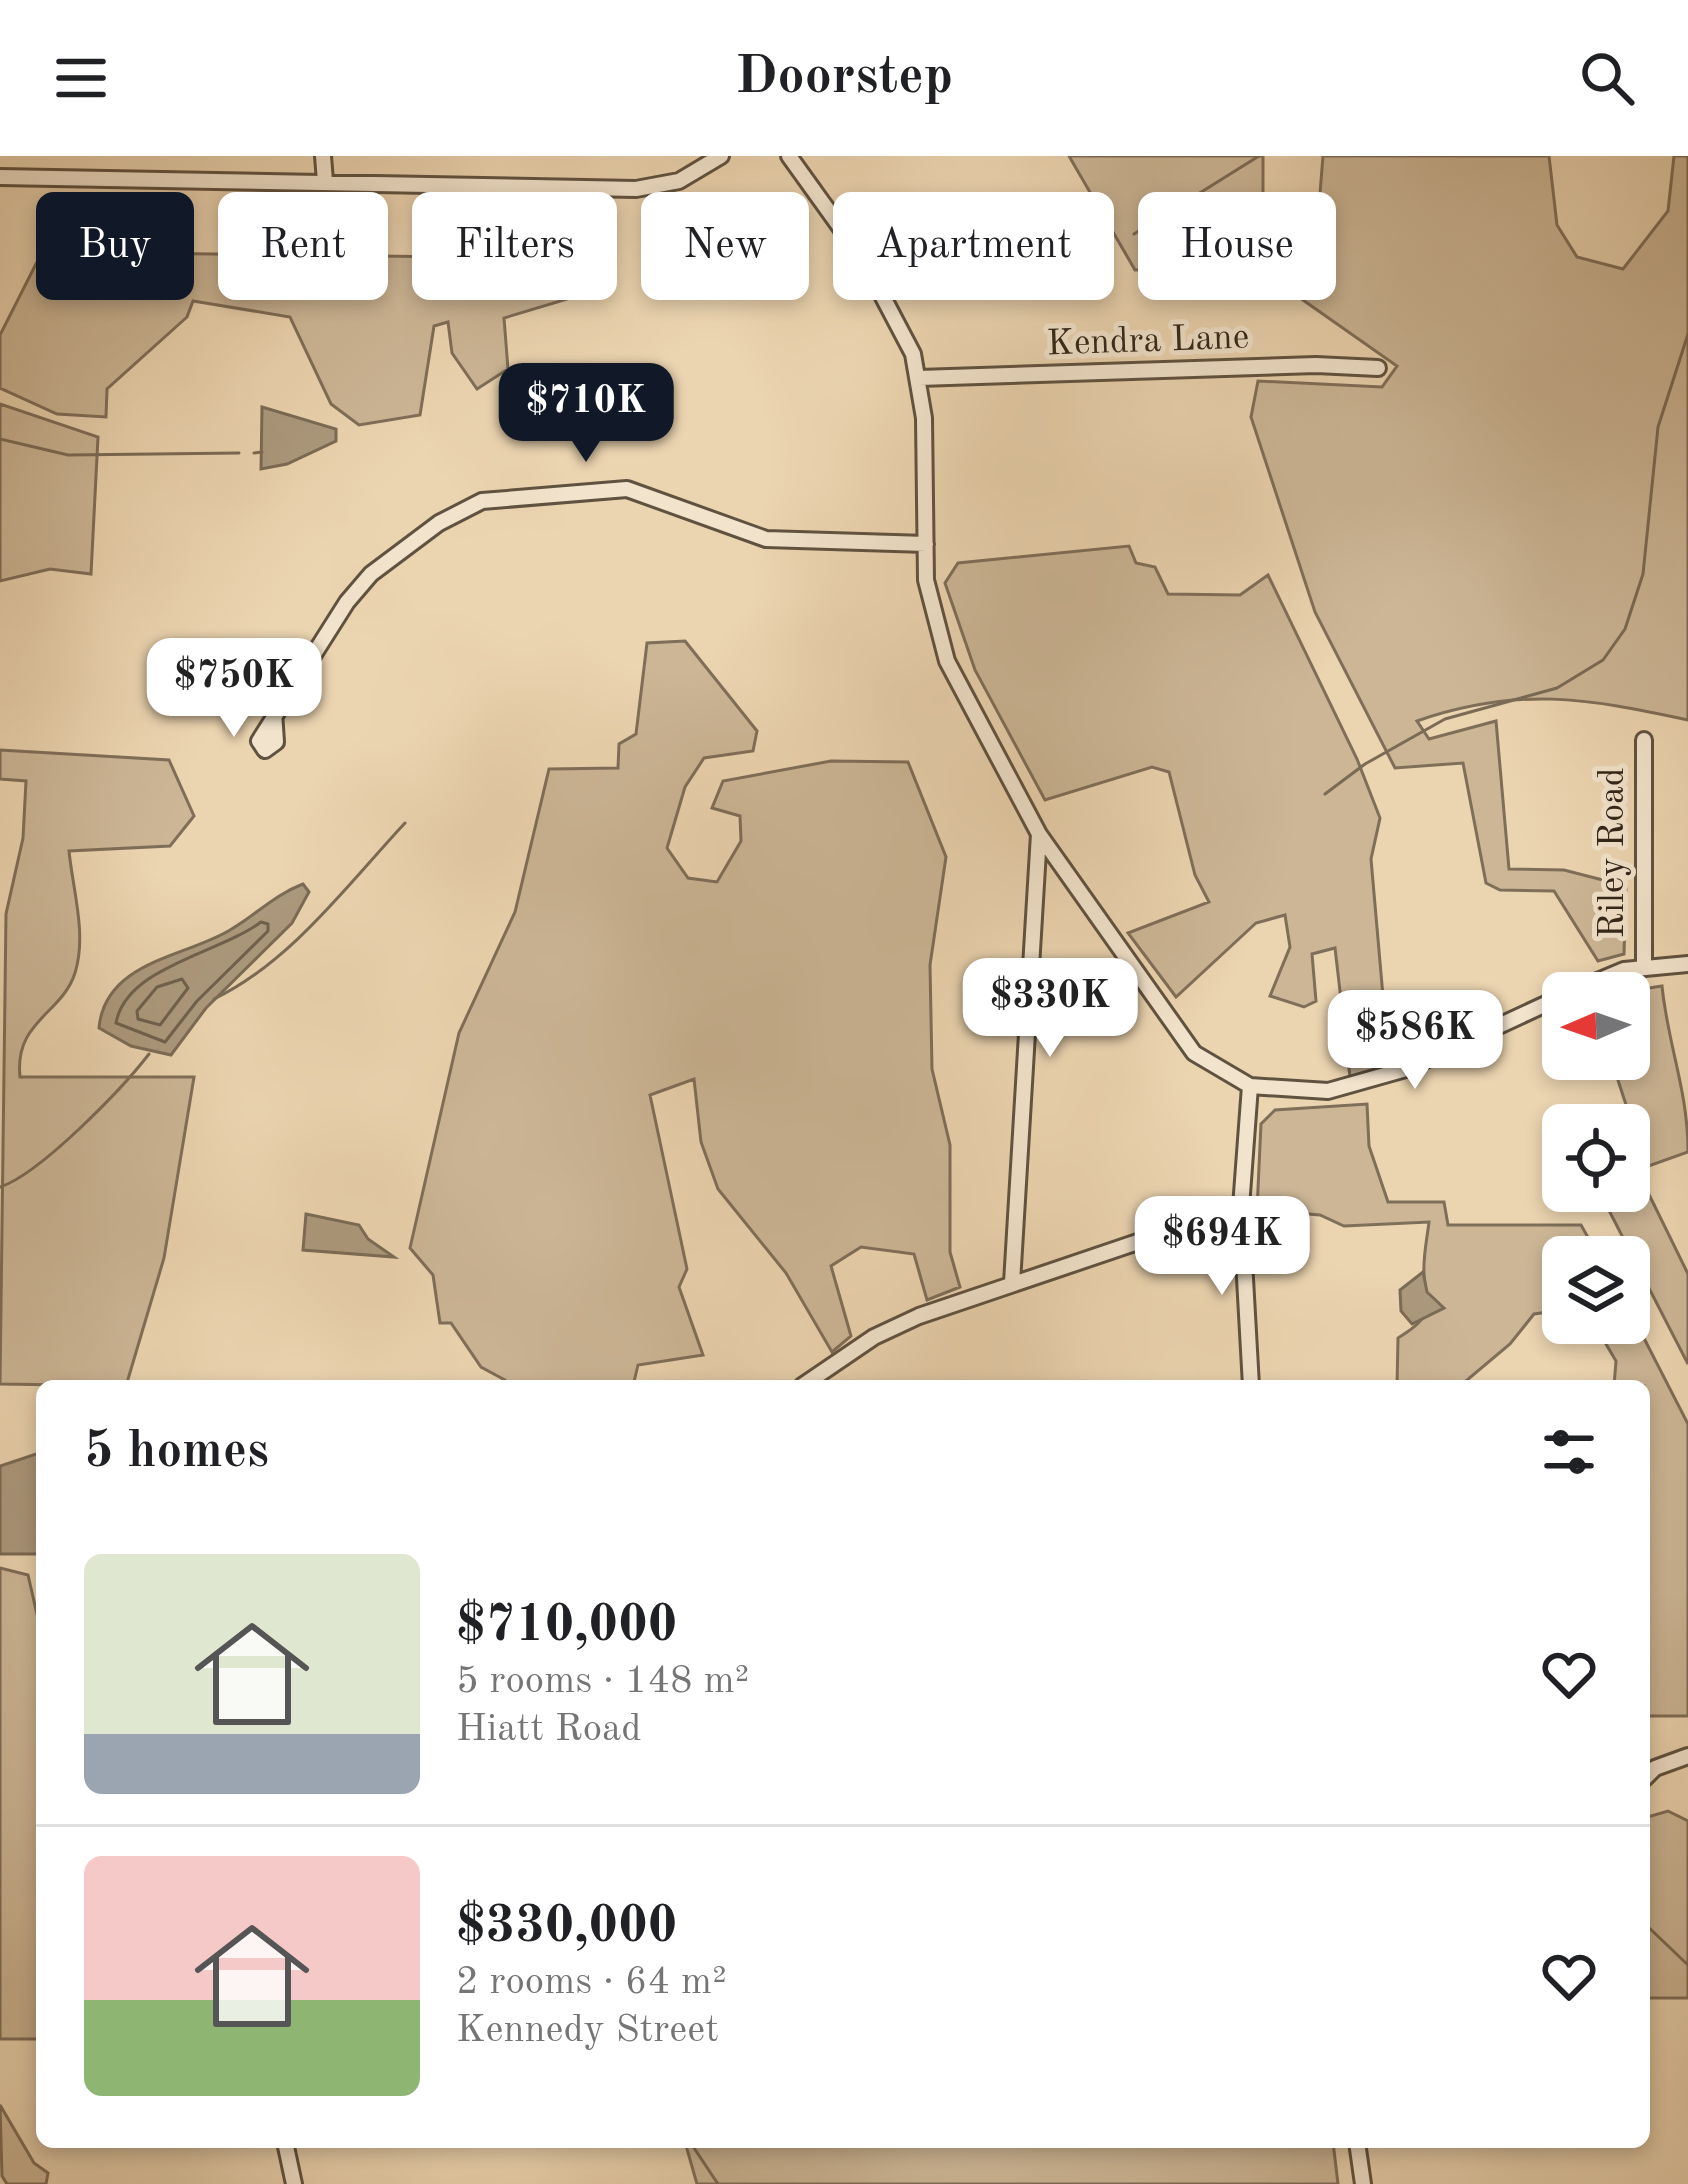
<!DOCTYPE html>
<html lang="en">
<head>
<meta charset="utf-8">
<style>
	:root { --surface:#fff; --page:#f2f2f2; --text:#202124; --muted:#757577; --line:#e0e0e0; --accent:#111827 }
	body { margin:0; font-family:"Old Standard TT",serif; background:var(--page); color:var(--text); height:100vh; display:flex; flex-direction:column; font-size:45px; white-space:nowrap }
	* { box-sizing:border-box; margin:0 }
	p { font-size:39px; color:var(--muted) }
	.icon { flex:none; width:66px; height:66px; fill:none; stroke:currentColor; stroke-width:2; stroke-linecap:round; stroke-linejoin:round }
	.map { position:relative; flex:1; overflow:hidden }
	.side { position:absolute; left:36px; top:1224px; width:1614px; height:768px; display:flex; flex-direction:column; background:var(--surface); border-radius:18px; box-shadow:0 6px 18px #0003 }
	.side>* { flex:none }
	.hud { position:absolute; left:36px; top:36px; width:1617px; height:108px; display:flex; gap:24px }
	.needle { width:78px; rotate:268deg }
	.tools { position:absolute; left:1542px; top:816px; display:grid; gap:24px }
	.tools a { display:grid; place-items:center; width:108px; height:108px; border-radius:18px; background:var(--surface); box-shadow:0 6px 18px #0003; font-size:60px }
	.price { position:absolute; translate:-50% -102px; padding:0 27px; border-radius:24px; background:#fff; color:#222; font-size:39px; line-height:78px; filter:drop-shadow(0 3px 6px #0008) }
	.price::after { content:''; position:absolute; left:50%; top:72px; width:36px; height:27px; margin-left:-18px; background:inherit; clip-path:polygon(0 0,100% 0,50% 100%) }
	.price.active { background:var(--accent); color:#fff }
	ul { padding:0; list-style:none }
	li { display:flex; align-items:center; gap:36px; height:300px; padding:0 48px }
	li+li { border-top:3px solid var(--line) }
	li span { display:grid; place-items:center; flex:none; width:336px; height:240px; border-radius:18px; color:#555 }
	li>.icon { margin-inline-start:auto }
	span .icon { width:144px; height:144px; fill:#fffc; stroke-width:1 }
	li b { font-size:51px }
	h2 { display:flex; justify-content:space-between; align-items:center; height:144px; padding:0 48px; font-size:51px }
	.tag { padding:0 42px; border-radius:18px; background:var(--surface); box-shadow:0 6px 18px #0003; font-size:42px; line-height:108px }
	.tag.active { background:var(--accent); color:#fff }
	header { display:flex; justify-content:space-between; align-items:center; height:156px; padding:0 48px; background:var(--surface); font-size:54px; font-weight:800 }
	.map>svg:first-child { display:block }
</style>
</head>
<body>
<header><svg class="icon" aria-label="menu" viewBox="0 0 24 24"><path d="M4 6h16M4 12h16M4 18h16"/></svg>Doorstep<svg class="icon" aria-label="search" viewBox="0 0 24 24"><circle cx="10" cy="10" r="6"/><path d="M15 15l6 6"/></svg></header>
<div class="map">
<svg width="1688" height="2028" viewBox="0 0 1688 2028">
	<rect width="100%" height="100%" fill="#ebd4b0"/>
	<filter id="stains"><feTurbulence type="fractalNoise" baseFrequency=".00167" numOctaves="4"/><feColorMatrix values="0 0 0 0 .2 0 0 0 0 .09 0 0 0 0 .02 0 0 0 .5 -.17"/></filter>
	<radialGradient id="worn" r=".72"><stop offset=".6" stop-color="#630" stop-opacity="0"/><stop offset="1" stop-color="#630" stop-opacity=".3"/></radialGradient>
	<!-- green -->
	<path fill="#ccb696" stroke="#7f6e58" stroke-width="3" d="M1069 0H1263V70L1295 97 1317 75 1323 0H1549L1557 69 1577 101 1623 113 1668 55 1674 0H1688V564C1587 542 1517 530 1417 565L1429 583 1496 565 1509 713 1564 714 1626 730 1624 798 1598 805 1554 735 1500 734 1486 727 1463 607 1395 612 1315 456 1251 261 1258 225 1382 231 1397 210 1256 111 1135 114Z
		M42 96 458 101 496 112 581 108 584 138 504 162 508 213 477 233 452 197 448 166 434 170 420 259 359 269 331 248 290 161 193 145 187 161 107 233 106 261 57 258 0 232V179Z
		M0 248 98 281 91 418 50 413 0 425Z
		M1129 390 1136 407 1155 411 1168 438 1240 439 1268 419 1357 603 1380 662 1371 703 1389 909 1350 921 1335 792 1312 798 1316 845 1304 851 1270 840 1290 791 1285 759 1256 767 1176 841 1128 777 1209 746 1195 719 1169 616 1152 611 1045 644 975 514 945 427 958 407Z
		M685 485 757 575 753 595 704 602 685 631 667 692 688 722 717 726 741 685 740 660 712 652 723 625 831 605 908 606 946 701 930 809 932 913 950 989V1096L960 1131 927 1144 914 1098 861 1091 831 1110 851 1180 832 1196 786 1117 718 1033 701 986 694 923 650 939 687 1113 679 1131 703 1199 638 1209 633 1230H504L505 1224 481 1211 451 1167H440L433 1119 410 1092 459 877 515 756 549 613 618 612 619 588 636 578 647 487Z
		M0 594 169 604 194 660 170 690 69 695C73 735 87 779 75 817 62 858 14 865 20 921H194L164 1102 126 1230 0 1228 6 758 23 682 26 625 0 623Z
		M1662 830C1668 890 1688 934 1688 996L1637 1014 1688 1118V1208L1599 1035H1629V990L1638 985 1611 903H1629V837L1624 836Z
		M1367 948 1369 990 1388 1046H1444L1448 1069H1581L1599 1101H1563V1154L1534 1158 1510 1188 1460 1230H1397L1398 1182C1436 1159 1426 1153 1424 1117 1423 1101 1427 1083 1429 1066L1344 1070 1320 1059 1257 1054 1261 968 1275 954Z
		M1629 1153 1688 1268V1560H1644V1230H1614L1616 1205 1603 1183 1573 1181 1568 1167H1629Z
		M0 1412 28 1419 42 1480 41 1883H0Z
		M1668 1655 1688 1665V1842H1644V1662Z
		M0 1949 34 2007 48 2017 46 2028H7L2 2020Z
		M685 1986H1333L1338 2028H697Z"/>
	<!-- water -->
	<path fill="#ac997d" stroke="#7b6b55" stroke-width="3" d="M262 251 336 273V285L287 308 261 313Z
		M303 728 309 736 292 767 206 852 171 899 131 890 99 872C105 805 186 801 230 774 256 759 274 739 303 728Z
		M306 1058 359 1069 368 1083 394 1101 303 1094Z
		M1423 1116 1427 1136 1444 1152 1412 1168 1401 1155 1400 1134Z
		M42 1296V1398H0V1310Z"/>
	<g fill="none" stroke-linecap="round" stroke-linejoin="round">
		<!-- shore -->
		<path stroke="#6f604c" stroke-width="3" d="M261 766 268 768V775L197 845 165 886 116 867C126 811 218 798 261 766Z
			M182 823 188 832 160 869 138 863 137 855 157 831Z"/>
		<!-- stream -->
		<path stroke="#7b6b55" stroke-width="3" d="M1134 78 1259 0
			M0 283 68 299 239 297
			M254 297 262 296
			M1325 638 1365 608 1445 563 1557 532 1603 504 1625 473 1643 418 1658 271 1688 178
			M214 843C291 806 348 728 405 667
			M0 1031C40 1018 122 933 149 898
			M1644 1767 1688 1809
			M690 1986 718 2028"/>
		<defs>
			<path id="minor" d="M323 0 325 25
				M789 0 863 103 913 198 924 262 926 424 947 505 1039 678 1194 897 1250 930 1328 935 1406 913 1563 840
				M0 21 636 33 679 25 721 0
				M919 222 1316 209 1378 212
				M274 556 276 586 265 594 259 585 347 446 371 418 439 367 482 345 627 333 766 383 926 388
				M1644 809V584
				M1569 837 1624 814 1688 808
				M1250 930 1241 1051 1251 1230
				M1012 1127 1039 678
				M802 1230 874 1181 919 1160 1241 1051
				M1644 1623 1655 1612 1688 1600
				M285 1986 294 2028
				M1357 1986 1363 2028"/>
		</defs>
		<!-- minor casing -->
		<use href="#minor" stroke="#605240" stroke-width="20"/>
		<!-- minor -->
		<use href="#minor" stroke="#f2e3cc" stroke-width="14"/>
	</g>
	<g text-anchor="middle" dominant-baseline="central" stroke-width="10" stroke-linejoin="round" paint-order="stroke">
		<!-- street labels -->
		<g font-size="36" fill="#32261a" stroke="#f2e3cc">
			<text transform="translate(1148 186) rotate(-2)">Kendra Lane</text>
			<text transform="translate(1614 697) rotate(-90)">Riley Road</text>
		</g>
	</g>
	<rect width="100%" height="100%" filter="url(#stains)"/>
	<rect width="100%" height="100%" fill="url(#worn)"/>
</svg>
<div class="tools">
<a><svg class="needle" viewBox="-14 -14 28 28"><path d="M0-13l5 13h-10z" fill="#e53935"/><path d="M0 13l5-13h-10z" fill="#757577"/></svg></a>
<a><svg class="icon" aria-label="locate" viewBox="0 0 24 24"><circle cx="12" cy="12" r="6"/><path d="M12 2v4M12 18v4M2 12h4M18 12h4"/></svg></a>
<a><svg class="icon" aria-label="layers" viewBox="0 0 24 24"><path d="M12 4l9 5-9 5-9-5zM3 14l9 5 9-5"/></svg></a>
</div>
<b class="price active" style="left:586px;top:309px">$710K</b>
<b class="price" style="left:234px;top:584px">$750K</b>
<b class="price" style="left:1050px;top:904px">$330K</b>
<b class="price" style="left:1415px;top:936px">$586K</b>
<b class="price" style="left:1222px;top:1142px">$694K</b>
<div class="hud">
<a class="tag active">Buy</a>
<a class="tag">Rent</a>
<a class="tag">Filters</a>
<a class="tag">New</a>
<a class="tag">Apartment</a>
<a class="tag">House</a>
</div>
<section class="side">
<h2>5 homes<svg class="icon" aria-label="filters" viewBox="0 0 24 24"><path d="M4 7h16M4 17h16"/><circle cx="9" cy="7" r="2"/><circle cx="15" cy="17" r="2"/></svg></h2>
<ul>
<li><span style="background:linear-gradient(#dfe7d0 75%,#9aa5b1 0)"><svg class="icon" aria-label="home" viewBox="0 0 24 24"><path d="M3 11l9-7 9 7M6 9v11h12V9"/></svg></span><div><b>$710,000</b><p>5 rooms · 148 m²</p><p>Hiatt Road</p></div><svg class="icon" aria-label="heart" viewBox="0 0 24 24"><path d="M12 20l-8-8c-3-5 5-10 8-4 3-6 11-1 8 4z"/></svg></li>
<li><span style="background:linear-gradient(#f6c9c9 60%,#8fb573 0)"><svg class="icon" aria-label="home" viewBox="0 0 24 24"><path d="M3 11l9-7 9 7M6 9v11h12V9"/></svg></span><div><b>$330,000</b><p>2 rooms · 64 m²</p><p>Kennedy Street</p></div><svg class="icon" aria-label="heart" viewBox="0 0 24 24"><path d="M12 20l-8-8c-3-5 5-10 8-4 3-6 11-1 8 4z"/></svg></li>
</ul>
</section>
</div>
</body>
</html>
